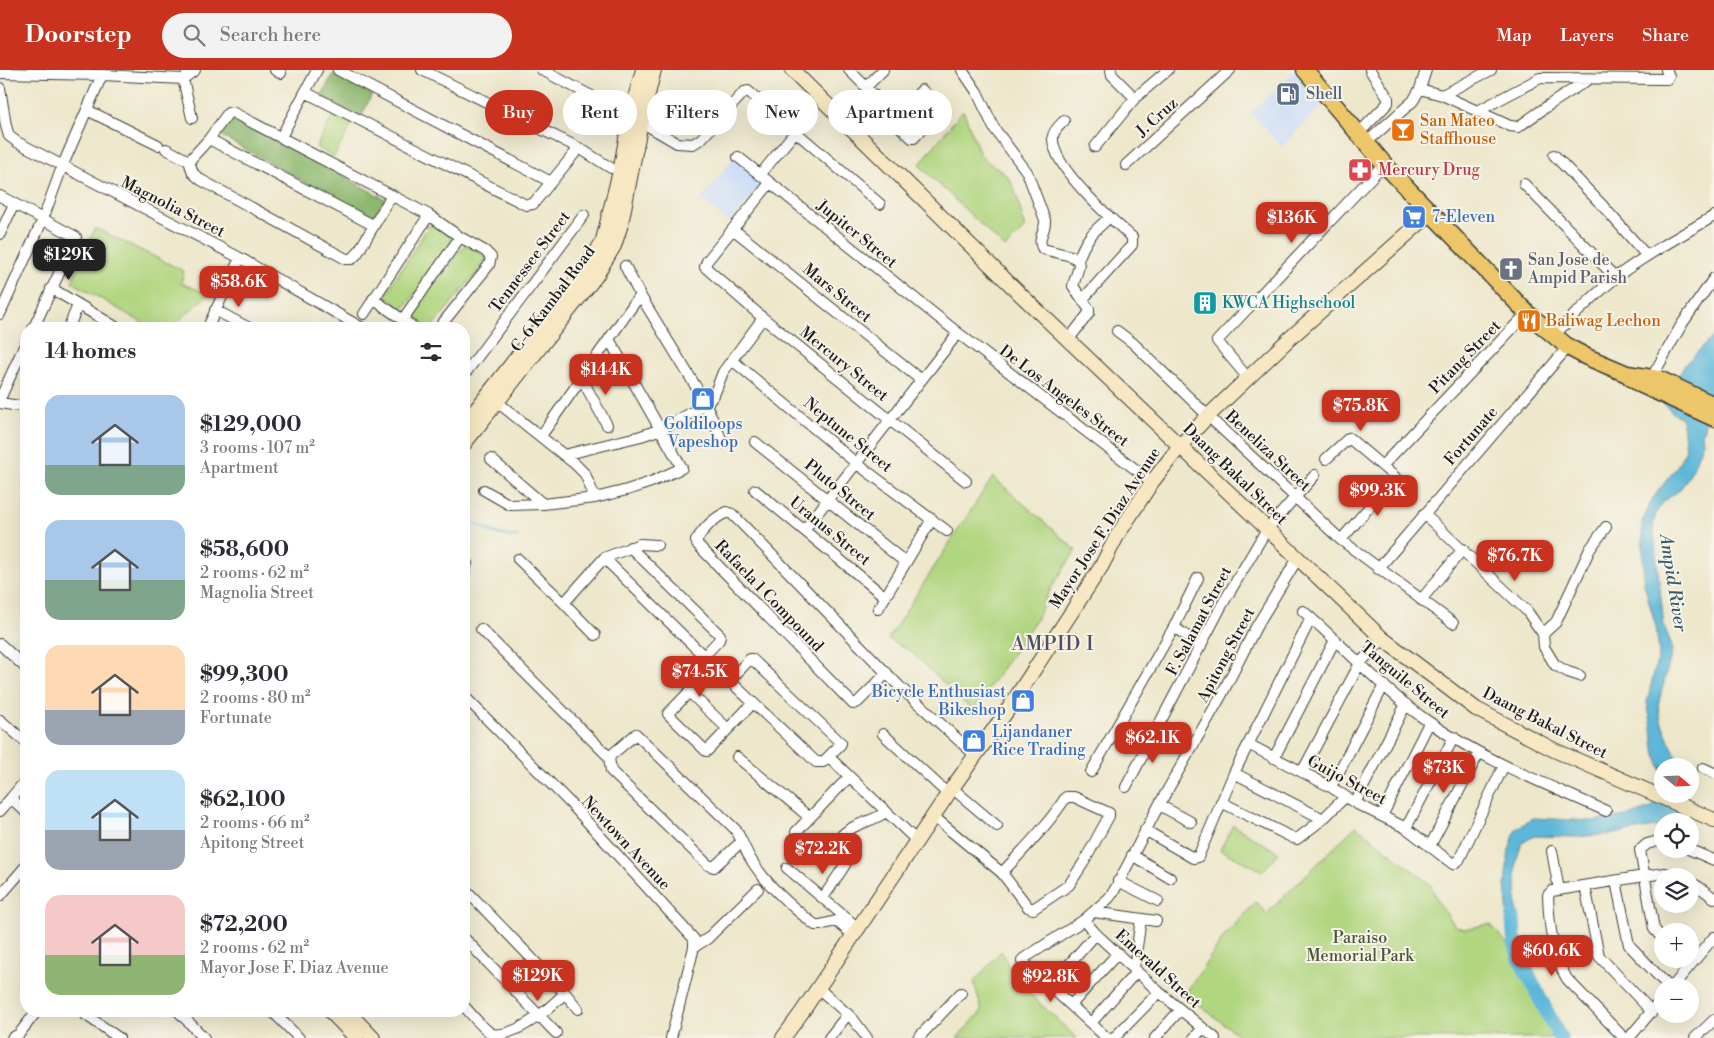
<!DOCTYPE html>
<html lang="en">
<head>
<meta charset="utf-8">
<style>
	:root { --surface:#fff; --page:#f2f2f3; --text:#2b2b33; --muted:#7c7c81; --accent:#c8321e }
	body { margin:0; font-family:"Libre Bodoni",serif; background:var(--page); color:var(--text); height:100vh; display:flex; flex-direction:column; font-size:19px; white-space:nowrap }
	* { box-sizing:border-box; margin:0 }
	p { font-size:16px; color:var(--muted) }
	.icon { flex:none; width:28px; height:28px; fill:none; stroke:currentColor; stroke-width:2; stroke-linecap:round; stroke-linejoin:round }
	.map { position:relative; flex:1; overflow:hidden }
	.sheet { position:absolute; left:20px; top:252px; width:450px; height:695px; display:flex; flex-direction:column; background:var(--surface); border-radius:20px; box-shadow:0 5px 20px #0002 }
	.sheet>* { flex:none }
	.banner { position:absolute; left:485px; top:20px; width:475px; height:45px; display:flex; gap:10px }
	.needle { width:32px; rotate:109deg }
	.buttons { position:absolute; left:1654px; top:688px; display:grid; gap:10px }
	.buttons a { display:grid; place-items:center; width:45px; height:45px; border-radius:50%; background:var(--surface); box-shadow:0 5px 20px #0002; font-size:25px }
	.price { position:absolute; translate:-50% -42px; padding:0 11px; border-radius:10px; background:var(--accent); color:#fff; font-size:16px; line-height:32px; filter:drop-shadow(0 1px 2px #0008) }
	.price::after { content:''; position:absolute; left:50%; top:30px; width:15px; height:11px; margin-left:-8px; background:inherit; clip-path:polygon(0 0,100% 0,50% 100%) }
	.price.on { background:#222; color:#fff }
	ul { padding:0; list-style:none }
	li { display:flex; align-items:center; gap:15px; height:125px; padding:0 25px }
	li span { display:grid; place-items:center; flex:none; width:140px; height:100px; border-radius:15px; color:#555 }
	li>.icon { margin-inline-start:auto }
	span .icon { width:60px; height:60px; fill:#fffc; stroke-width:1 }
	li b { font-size:21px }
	h2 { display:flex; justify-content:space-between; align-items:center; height:60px; padding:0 25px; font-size:21px }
	.chip { padding:0 18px; border-radius:22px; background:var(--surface); box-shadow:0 5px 20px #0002; font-size:18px; line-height:45px }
	.chip.on { background:var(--accent); color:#fff }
	header { display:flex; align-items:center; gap:30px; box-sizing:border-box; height:70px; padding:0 25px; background:var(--accent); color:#fff }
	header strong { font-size:24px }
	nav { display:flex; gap:28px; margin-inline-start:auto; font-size:18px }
	.search { width:350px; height:45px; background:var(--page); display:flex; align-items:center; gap:12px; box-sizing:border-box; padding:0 18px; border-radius:28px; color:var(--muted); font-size:19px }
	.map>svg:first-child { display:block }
</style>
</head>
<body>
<header>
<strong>Doorstep</strong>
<div class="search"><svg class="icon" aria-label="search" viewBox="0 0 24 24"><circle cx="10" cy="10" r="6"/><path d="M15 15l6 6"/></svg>Search here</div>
<nav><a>Map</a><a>Layers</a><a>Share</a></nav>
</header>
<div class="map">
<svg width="1714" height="968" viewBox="0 0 1714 968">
	<rect width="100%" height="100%" fill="#f7f3e8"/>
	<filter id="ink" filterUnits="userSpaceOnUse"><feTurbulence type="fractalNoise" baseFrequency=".02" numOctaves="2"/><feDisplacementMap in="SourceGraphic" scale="10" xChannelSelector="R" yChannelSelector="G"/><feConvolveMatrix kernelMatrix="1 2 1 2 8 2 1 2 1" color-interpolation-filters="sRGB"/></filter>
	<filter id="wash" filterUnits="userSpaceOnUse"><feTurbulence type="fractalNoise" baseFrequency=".0096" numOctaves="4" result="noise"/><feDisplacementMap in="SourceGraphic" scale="20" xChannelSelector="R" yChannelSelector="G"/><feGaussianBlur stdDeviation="1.12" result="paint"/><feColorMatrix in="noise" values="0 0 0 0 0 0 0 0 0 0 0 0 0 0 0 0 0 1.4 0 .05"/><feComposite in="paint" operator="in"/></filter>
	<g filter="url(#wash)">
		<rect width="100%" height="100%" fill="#ede7cb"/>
		<!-- built -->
		<path fill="#c9dcf9" d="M1295 0 1323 34 1282 77 1251 43Z
			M734 88 764 112 730 153 701 129Z"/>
		<!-- green -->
		<path fill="#b1d680" stroke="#66794e" d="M963 40 980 84C987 93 998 98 1007 106 1016 115 1021 145 1025 158L1005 178 919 95Z
			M334 44 352 54 334 87 316 77Z
			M430 154 458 170 402 240 385 225Z
			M95 158 184 201 181 213 209 224 169 259H153L72 212Z
			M465 174 489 188 430 259H428L411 245Z
			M993 407 1076 480 1050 520 1037 548 973 641 910 581 888 569 954 466Z
			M1233 755 1279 783 1263 801 1220 780Z
			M1356 756 1430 814 1438 832 1455 856 1464 859 1490 854 1519 887 1560 968H1242L1185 924 1226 864 1256 832 1267 843Z
			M1001 881 1017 912 1077 968H957L982 941 974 912Z"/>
		<!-- forest -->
		<path fill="#8cb76e" stroke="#546a45" d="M333 4 372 24 361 47 321 27Z
			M234 46 385 129 372 150 218 64Z"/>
		<!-- water -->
		<path fill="#5cb7da" stroke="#3c6a7b" d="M1714 266V321L1702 364 1703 372 1692 400 1680 420 1665 430 1657 441 1653 454 1664 556 1671 573 1672 582 1658 635 1661 651 1670 673 1682 696H1662V703L1654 679 1652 658 1647 632 1659 582 1656 557 1644 514 1642 452 1653 428 1676 398 1686 379 1683 353 1680 347 1673 343 1663 333 1686 293Z
			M1664 724H1687C1689 740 1679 751 1662 751V756L1612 764 1575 767 1534 766 1522 773 1516 791 1517 868 1511 863 1509 857 1505 814 1509 780 1516 759 1533 748 1593 751 1631 745 1651 738Z"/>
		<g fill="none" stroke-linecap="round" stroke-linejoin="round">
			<!-- stream -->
			<path stroke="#5cb7da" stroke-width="2.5" d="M464 448C483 458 495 466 518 467"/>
			<!-- river -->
			<path stroke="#5cb7da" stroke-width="15" d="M1513 847 1514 867 1519 887 1560 968"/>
		</g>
	</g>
	<g filter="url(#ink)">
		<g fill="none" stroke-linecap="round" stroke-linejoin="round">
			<defs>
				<path id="street" d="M275 0 281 3
					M338 0 551 112
					M422 0 579 78 611 98
					M542 0 641 52 677 73 693 74 701 69 744 22 748 21 880 134
					M849 0 879 30 855 61
					M962 0 977 22 994 58 1027 102 1045 150C1046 161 1036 169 1043 179L1071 186 1078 190 1079 196 1073 216 1089 239V243L1069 269
					M1111 0 1112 5 1135 28
					M0 3 102 5 183 9 195 0
					M183 9 192 48
					M866 17 883 0
					M0 18 6 56 9 66 17 72 240 188 364 259
					M1420 19 1442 25 1510 56 1518 57 1549 35 1589 9
					M305 22 526 135 533 134 579 78
					M1442 25 1491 0
					M876 35 912 68H914L938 41 939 37 922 20 893 50
					M87 40 158 75
					M1478 41 1540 8 1667 9 1669 6 1666 0
					M1064 51C1060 55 1054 60 1053 66 1050 96 1111 149 1132 167V175L1083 229
					M1359 63 1388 33V28L1370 0
					M281 67 317 0
					M209 69 373 155
					M1367 72 1413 31 1420 19 1426 0
					M1095 77 1135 28 1168 0
					M166 79 189 91 193 103 201 110 346 189H352L357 184 392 125
					M1554 85 1602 135 1647 186
					M738 87 958 263 1152 412
					M189 91 209 69 228 43 232 42 429 145 460 167 485 181 491 187 489 195 438 259
					M1126 95 1230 0
					M760 105 795 62
					M770 113 707 191 705 197 763 248 966 411
					M1524 114 1616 208
					M0 126 76 167 33 259
					M733 159 921 310
					M0 164 14 134
					M1078 190C1086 168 1092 163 1109 148
					M625 196 640 225 704 330 723 373
					M51 218 119 259
					M373 229 416 259
					M215 240 251 259
					M0 244 43 149 62 97 102 5
					M364 244 429 145
					M403 249 460 167
					M68 259 78 235
					M207 259 240 188
					M1117 261 1133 273 1208 346 1341 470 1453 553
					M1553 266C1575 244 1595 224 1619 205 1648 183 1682 165 1714 146
					M732 290 856 393 947 461
					M464 305 584 145
					M1652 307 1682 254 1714 208
					M1248 308 1217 271 1384 94
					M582 309 607 355
					M0 329 26 272
					M496 331 575 394 585 404 595 428
					M0 333 26 337
					M541 366 640 225
					M755 372 905 492
					M564 385 641 366 661 359 706 335 714 325 723 302 763 248
					M491 389 543 434
					M1326 389 1349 368 1395 407 1341 470
					M1382 396 1527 243
					M484 420 510 435 543 434 595 428 627 420 651 412 682 398 609 269
					M755 420 884 526
					M1424 444 1527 541 1543 564 1544 577 1555 595 1568 602 1580 606
					M805 459 958 263
					M630 477 720 565 719 570 704 586
					M464 488 467 493 464 504
					M604 488 714 596 816 692H823L840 675 841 673 752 589H750L730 610
					M518 489 564 533 595 565
					M1378 499 1568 277
					M1421 530 1463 479
					M564 533 604 488 640 474 657 475
					M878 539 932 449
					M1303 541C1345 577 1383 620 1429 652 1483 690 1546 714 1606 741
					M1174 557 1201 576
					M481 559 609 687
					M1543 564 1556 552 1590 479 1606 457
					M0 574 26 598
					M20 592 26 583
					M714 596 668 644 706 681H707L753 633
					M887 603 858 632 853 634 698 475 696 471C703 459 714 448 727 442L732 444 743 455 900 617 975 685
					M689 622 728 659
					M464 626 571 734 694 869V877L671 968
					M0 650 26 672
					M883 664 948 724
					M1248 674 1331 717 1355 733 1406 758 1453 794 1459 790 1504 695
					M737 687 809 747
					M829 687 917 771
					M1274 688 1335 570
					M1703 698 1714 703
					M1091 702 1174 557 1198 508
					M1302 702 1360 593 1383 569
					M1234 703 1323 749
					M26 710 11 728 26 742
					M1126 717 1222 535 1267 459 1315 405
					M1331 717 1384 615
					M952 718 997 756
					M1221 732 1293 768 1297 769 1323 749 1345 727
					M1355 733 1406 634
					M1159 735 1191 752
					M0 741 11 728
					M1382 746 1429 653
					M934 747 1002 803 1028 837 1033 839 1069 815 1084 792 1109 746V743L1074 727H1066C1048 755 1024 779 1002 803
					M1406 758 1454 667
					M1145 760 1193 788 1198 787 1234 703 1311 548
					M796 762 849 707
					M1662 770 1647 774 1640 780 1654 859 1662 868
					M742 771 714 797 708 795 611 701 609 687 636 664 736 760C741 769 745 779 750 788 766 815 791 836 815 855H820L836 851 853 865
					M1430 776 1479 683
					M1688 779 1714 790
					M1552 781 1559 820
					M825 784C832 775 840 765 850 759 862 752 875 750 886 742
					M1132 785 1170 808
					M787 798 858 858
					M1118 811 1158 831
					M1616 811 1629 875 1668 916
					M1690 812 1699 817 1714 828
					M1585 816 1599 886 1652 942
					M464 818 565 923 578 939
					M0 826 26 796
					M823 828 845 795
					M1094 842 1156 851
					M1084 850 1096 864 1159 922 1215 968
					M464 868 556 963
					M694 877 707 869 758 819
					M1134 898 1141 849
					M1050 916 1096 864
					M1673 916 1714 867
					M818 918 853 949 867 968
					M1071 935 1118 883
					M464 936C472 945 481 957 492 964 516 968 550 938 565 923
					M80 941 119 968
					M178 941 204 968
					M272 941 299 968
					M1091 953 1137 901
					M12 968 19 964 37 941
					M829 968 848 944
					M918 968 961 923
					M1107 968 1022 891 1023 889 1084 850 1109 828 1114 821 1159 735 1221 626 1256 557 1298 488
					M1114 968 1159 922
					M1155 968 1180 940
					M1194 968 1203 958
					M1624 968 1567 909C1552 884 1549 854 1548 825L1552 821 1644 806 1665 803 1675 806
					M1629 968 1662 929
					M1695 968 1714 950"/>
				<path id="secondary" d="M792 0 1021 225 1383 569 1476 639 1554 680 1714 750
					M464 355 584 201 596 183 603 170 621 97 630 46 643 0
					M464 374 596 206 614 176 621 154 641 52 654 0
					M330 941 356 968
					M347 941 373 968
					M783 968 802 942 948 724 1009 638 1101 497 1117 466 1152 412 1180 376 1208 346 1288 270 1431 143"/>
				<path id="primary" d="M1305 0 1384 94 1527 243 1568 277 1587 287 1627 304 1659 309 1714 335
					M1630 307 1640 314 1714 348"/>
			</defs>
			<!-- street casing -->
			<use href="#street" stroke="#3b3a36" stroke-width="12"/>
			<!-- secondary casing -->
			<use href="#secondary" stroke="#3b3a36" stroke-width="16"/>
			<!-- primary casing -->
			<use href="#primary" stroke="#3b3a36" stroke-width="19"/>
			<!-- street -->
			<use href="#street" stroke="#fff" stroke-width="10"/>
			<!-- secondary -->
			<use href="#secondary" stroke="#f7e8c3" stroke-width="14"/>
			<!-- primary -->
			<use href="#primary" stroke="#ecc669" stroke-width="16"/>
		</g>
	</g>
	<!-- icons -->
	<defs>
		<symbol id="fuel-square" viewBox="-11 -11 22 22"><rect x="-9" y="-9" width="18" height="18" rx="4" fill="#5c6f8a" stroke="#f7f3e8"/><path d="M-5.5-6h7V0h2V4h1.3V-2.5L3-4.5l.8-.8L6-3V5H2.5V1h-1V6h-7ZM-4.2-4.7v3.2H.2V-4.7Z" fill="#fff"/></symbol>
		<symbol id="bar-square" viewBox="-11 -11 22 22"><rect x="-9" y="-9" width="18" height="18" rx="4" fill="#e8710a" stroke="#f7f3e8"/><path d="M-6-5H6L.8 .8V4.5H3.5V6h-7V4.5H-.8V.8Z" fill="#fff"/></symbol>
		<symbol id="pharmacy-square" viewBox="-11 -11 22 22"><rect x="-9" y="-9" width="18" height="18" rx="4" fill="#e0444e" stroke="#f7f3e8"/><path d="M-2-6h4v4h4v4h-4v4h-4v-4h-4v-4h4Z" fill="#fff"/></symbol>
		<symbol id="supermarket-square" viewBox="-11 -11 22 22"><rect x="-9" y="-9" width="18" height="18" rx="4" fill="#3f7fe0" stroke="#f7f3e8"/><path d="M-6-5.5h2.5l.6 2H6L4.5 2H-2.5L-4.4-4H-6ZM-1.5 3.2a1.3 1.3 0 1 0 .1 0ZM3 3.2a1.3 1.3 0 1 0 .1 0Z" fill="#fff"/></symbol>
		<symbol id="church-square" viewBox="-11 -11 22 22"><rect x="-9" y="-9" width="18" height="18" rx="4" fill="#6b7280" stroke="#f7f3e8"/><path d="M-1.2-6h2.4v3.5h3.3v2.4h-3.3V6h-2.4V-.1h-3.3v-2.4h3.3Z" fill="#fff"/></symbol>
		<symbol id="building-square" viewBox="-11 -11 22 22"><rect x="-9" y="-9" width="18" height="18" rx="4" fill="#0f9aa8" stroke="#f7f3e8"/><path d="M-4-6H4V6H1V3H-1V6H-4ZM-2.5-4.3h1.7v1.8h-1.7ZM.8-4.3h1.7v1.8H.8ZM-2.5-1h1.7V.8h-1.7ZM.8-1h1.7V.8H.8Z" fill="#fff"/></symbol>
		<symbol id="restaurant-square" viewBox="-11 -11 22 22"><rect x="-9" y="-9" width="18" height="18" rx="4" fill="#e8710a" stroke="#f7f3e8"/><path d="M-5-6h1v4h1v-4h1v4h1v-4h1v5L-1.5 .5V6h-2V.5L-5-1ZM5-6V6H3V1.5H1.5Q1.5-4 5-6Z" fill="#fff"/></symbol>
		<symbol id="shop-square" viewBox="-11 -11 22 22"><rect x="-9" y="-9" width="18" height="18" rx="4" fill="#3f7fe0" stroke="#f7f3e8"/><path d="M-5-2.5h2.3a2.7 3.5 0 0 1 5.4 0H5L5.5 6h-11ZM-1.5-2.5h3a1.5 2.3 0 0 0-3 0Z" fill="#fff"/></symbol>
	</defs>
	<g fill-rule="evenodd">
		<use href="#fuel-square" x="1274" y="10" width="28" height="28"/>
		<use href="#bar-square" x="1389" y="46" width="28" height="28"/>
		<use href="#pharmacy-square" x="1346" y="86" width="28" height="28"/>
		<use href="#supermarket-square" x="1400" y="133" width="28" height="28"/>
		<use href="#church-square" x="1497" y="185" width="28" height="28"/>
		<use href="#building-square" x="1191" y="219" width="28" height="28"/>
		<use href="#restaurant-square" x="1515" y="237" width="28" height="28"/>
		<use href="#shop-square" x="689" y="315" width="28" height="28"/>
		<use href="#shop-square" x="1009" y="617" width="28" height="28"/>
		<use href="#shop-square" x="960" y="657" width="28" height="28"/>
	</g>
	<g text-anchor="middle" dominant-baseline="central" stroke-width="4" stroke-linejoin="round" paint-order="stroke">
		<!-- service labels -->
		<g font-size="16" fill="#4e5e75" stroke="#f7f3e8" text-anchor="start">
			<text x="1306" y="24">Shell</text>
		</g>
		<!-- street labels -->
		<g font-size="16" fill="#1c1c1c" stroke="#f7f3e8">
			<text transform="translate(1157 47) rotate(-42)">J. Cruz</text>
			<text transform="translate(173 137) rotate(27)">Magnolia Street</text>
			<text transform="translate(857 164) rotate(39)">Jupiter Street</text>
			<text transform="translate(530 192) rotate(-53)">Tennessee Street</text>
			<text transform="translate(837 223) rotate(39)">Mars Street</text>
			<text transform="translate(553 229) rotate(-53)">C-6 Kambal Road</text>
			<text transform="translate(1465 287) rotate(-46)">Pitang Street</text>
			<text transform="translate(844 294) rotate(39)">Mercury Street</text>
			<text transform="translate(1064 326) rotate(37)">De Los Angeles Street</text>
			<text transform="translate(848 365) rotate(39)">Neptune Street</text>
			<text transform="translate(1471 366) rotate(-49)">Fortunate</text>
			<text transform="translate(1268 381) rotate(43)">Beneliza Street</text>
			<text transform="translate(1235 404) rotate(44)">Daang Bakal Street</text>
			<text transform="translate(840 420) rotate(39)">Pluto Street</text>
			<text transform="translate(1105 458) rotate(-57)">Mayor Jose F. Diaz Avenue</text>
			<text transform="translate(830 461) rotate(39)">Uranus Street</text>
			<text transform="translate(769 526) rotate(46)">Rafaela 1 Compound</text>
			<text transform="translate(1199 551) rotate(-62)">F. Salamat Street</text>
			<text transform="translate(1226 585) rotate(-62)">Apitong Street</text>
			<text transform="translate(1405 610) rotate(40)">Tanguile Street</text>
			<text transform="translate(1545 653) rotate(27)">Daang Bakal Street</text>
			<text transform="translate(1347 710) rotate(28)">Guijo Street</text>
			<text transform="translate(626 773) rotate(47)">Newtown Avenue</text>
			<text transform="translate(1158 899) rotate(42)">Emerald Street</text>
		</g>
		<!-- food labels -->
		<g font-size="16" fill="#c56008" stroke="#f7f3e8" text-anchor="start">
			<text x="1420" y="51">San Mateo<tspan x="1420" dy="18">Staffhouse</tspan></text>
			<text x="1546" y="251">Baliwag Lechon</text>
		</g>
		<!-- health labels -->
		<g font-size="16" fill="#be3a42" stroke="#f7f3e8" text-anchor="start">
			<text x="1378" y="100">Mercury Drug</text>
		</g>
		<!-- shop labels -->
		<g font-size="16" fill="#366cbe" stroke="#f7f3e8" text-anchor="start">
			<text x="1432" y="147">7-Eleven</text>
			<text x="703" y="354" text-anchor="middle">Goldiloops<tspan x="703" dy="18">Vapeshop</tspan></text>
			<text x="1006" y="622" text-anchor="end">Bicycle Enthusiast<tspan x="1006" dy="18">Bikeshop</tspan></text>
			<text x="992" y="662">Lijandaner<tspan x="992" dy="18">Rice Trading</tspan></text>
		</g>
		<!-- worship labels -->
		<g font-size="16" fill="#5b616d" stroke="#f7f3e8" text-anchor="start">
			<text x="1528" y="190">San Jose de<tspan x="1528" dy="18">Ampid Parish</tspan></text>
		</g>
		<!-- culture labels -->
		<g font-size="16" fill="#0d838f" stroke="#f7f3e8" text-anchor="start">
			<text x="1222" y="233">KWCA Highschool</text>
		</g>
		<!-- park labels -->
		<g font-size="16" fill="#49543a" stroke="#f7f3e8">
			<text x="1360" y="868">Paraiso<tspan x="1360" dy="18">Memorial Park</tspan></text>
		</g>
		<!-- water labels -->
		<g font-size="18" font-style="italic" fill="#365a68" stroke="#f7f3e8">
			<text transform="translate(1673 513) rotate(81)">Ampid River</text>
		</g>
		<!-- quarter labels -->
		<g font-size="19" letter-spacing="1" fill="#524e61" stroke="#f7f3e8">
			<text x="1053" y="574">AMPID I</text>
		</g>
	</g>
</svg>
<div class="buttons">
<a><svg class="needle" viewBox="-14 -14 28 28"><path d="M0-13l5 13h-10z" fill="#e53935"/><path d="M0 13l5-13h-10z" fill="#7c7c81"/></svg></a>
<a><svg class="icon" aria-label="locate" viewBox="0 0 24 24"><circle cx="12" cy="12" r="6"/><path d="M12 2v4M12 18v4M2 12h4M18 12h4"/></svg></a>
<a><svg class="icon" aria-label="layers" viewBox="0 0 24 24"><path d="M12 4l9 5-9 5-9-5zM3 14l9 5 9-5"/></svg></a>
<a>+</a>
<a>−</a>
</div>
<b class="price" style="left:1292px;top:174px">$136K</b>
<b class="price on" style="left:69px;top:211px">$129K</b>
<b class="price" style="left:239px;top:238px">$58.6K</b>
<b class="price" style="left:606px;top:326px">$144K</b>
<b class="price" style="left:1361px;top:362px">$75.8K</b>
<b class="price" style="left:1378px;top:447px">$99.3K</b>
<b class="price" style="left:1515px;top:512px">$76.7K</b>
<b class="price" style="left:700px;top:628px">$74.5K</b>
<b class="price" style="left:1153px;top:694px">$62.1K</b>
<b class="price" style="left:1444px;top:724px">$73K</b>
<b class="price" style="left:823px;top:805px">$72.2K</b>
<b class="price" style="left:1552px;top:907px">$60.6K</b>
<b class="price" style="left:538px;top:932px">$129K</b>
<b class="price" style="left:1051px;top:933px">$92.8K</b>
<div class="banner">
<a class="chip on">Buy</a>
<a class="chip">Rent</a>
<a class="chip">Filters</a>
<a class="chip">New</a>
<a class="chip">Apartment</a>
</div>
<section class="sheet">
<h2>14 homes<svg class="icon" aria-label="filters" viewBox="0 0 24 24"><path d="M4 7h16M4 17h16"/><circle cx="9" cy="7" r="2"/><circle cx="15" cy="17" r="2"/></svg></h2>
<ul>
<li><span style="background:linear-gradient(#a9c7e8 70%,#7fa58c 0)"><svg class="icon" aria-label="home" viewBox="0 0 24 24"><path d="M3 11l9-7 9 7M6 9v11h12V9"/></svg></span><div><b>$129,000</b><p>3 rooms · 107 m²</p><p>Apartment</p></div></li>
<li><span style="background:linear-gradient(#a9c7e8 60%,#7fa58c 0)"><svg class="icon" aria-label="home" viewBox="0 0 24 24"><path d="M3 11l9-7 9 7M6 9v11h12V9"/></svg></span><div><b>$58,600</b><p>2 rooms · 62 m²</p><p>Magnolia Street</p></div></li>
<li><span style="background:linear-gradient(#ffd9b3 65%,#9aa5b1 0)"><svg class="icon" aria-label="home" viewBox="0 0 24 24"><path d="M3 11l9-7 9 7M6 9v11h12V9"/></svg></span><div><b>$99,300</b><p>2 rooms · 80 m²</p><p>Fortunate</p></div></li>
<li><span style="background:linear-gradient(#bfe0f5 60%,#9aa5b1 0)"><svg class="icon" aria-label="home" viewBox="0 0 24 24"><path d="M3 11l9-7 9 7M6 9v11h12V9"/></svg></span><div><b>$62,100</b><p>2 rooms · 66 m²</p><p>Apitong Street</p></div></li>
<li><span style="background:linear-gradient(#f6c9c9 60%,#8fb573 0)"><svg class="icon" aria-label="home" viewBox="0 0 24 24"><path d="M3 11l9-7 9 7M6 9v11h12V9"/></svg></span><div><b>$72,200</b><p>2 rooms · 62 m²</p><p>Mayor Jose F. Diaz Avenue</p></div></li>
</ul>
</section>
</div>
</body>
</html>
